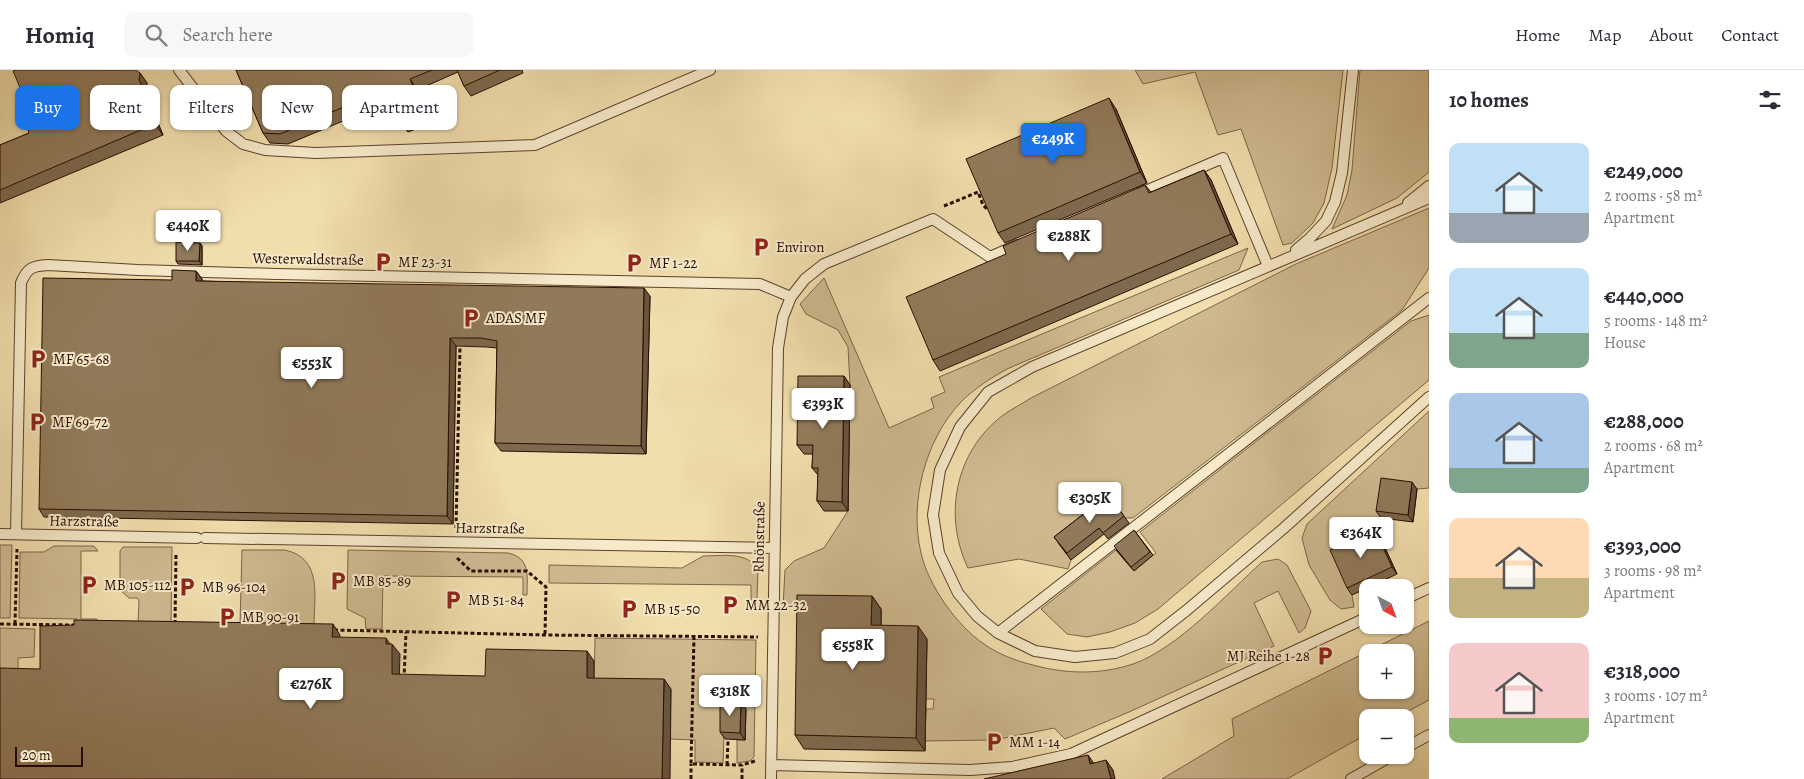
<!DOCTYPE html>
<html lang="en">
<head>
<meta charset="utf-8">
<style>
	:root { --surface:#fff; --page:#f7f7f7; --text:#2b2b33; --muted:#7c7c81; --line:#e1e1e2; --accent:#1a73e8 }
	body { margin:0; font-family:Alegreya,serif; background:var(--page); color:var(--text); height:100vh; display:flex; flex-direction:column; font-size:19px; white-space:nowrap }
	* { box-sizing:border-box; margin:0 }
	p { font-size:16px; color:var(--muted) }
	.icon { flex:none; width:28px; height:28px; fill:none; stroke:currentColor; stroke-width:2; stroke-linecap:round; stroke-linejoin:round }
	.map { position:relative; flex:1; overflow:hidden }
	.panel { display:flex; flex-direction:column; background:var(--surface); width:375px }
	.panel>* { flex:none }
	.banner { position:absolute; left:15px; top:15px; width:475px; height:45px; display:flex; gap:10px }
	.needle { width:32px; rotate:139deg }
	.tools { position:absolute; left:1359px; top:509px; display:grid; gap:10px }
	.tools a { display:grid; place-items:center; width:55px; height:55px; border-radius:10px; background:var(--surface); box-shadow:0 1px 4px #0004; font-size:25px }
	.scale { position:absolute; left:15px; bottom:12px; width:68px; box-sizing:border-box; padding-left:5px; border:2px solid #2a0d00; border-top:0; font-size:14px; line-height:18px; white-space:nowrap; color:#2a0d00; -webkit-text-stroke:4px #f6eaca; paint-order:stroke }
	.price { position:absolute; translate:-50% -42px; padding:0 11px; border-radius:5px; background:#fff; color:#222; font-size:16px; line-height:32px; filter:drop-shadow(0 1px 2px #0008) }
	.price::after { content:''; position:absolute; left:50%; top:30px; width:15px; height:11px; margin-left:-8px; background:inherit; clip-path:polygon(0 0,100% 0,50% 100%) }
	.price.selected { background:var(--accent); color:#fff }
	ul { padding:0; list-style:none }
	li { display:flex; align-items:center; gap:15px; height:125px; padding:0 20px }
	li span { display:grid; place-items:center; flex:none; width:140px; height:100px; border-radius:10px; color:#555 }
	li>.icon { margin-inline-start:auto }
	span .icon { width:60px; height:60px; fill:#fffc; stroke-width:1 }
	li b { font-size:21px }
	h2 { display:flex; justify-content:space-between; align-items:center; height:60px; padding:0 20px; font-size:21px }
	.tag { padding:0 18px; border-radius:10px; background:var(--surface); box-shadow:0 1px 4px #0004; font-size:18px; line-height:45px }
	.tag.selected { background:var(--accent); color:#fff }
	header { display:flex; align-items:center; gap:30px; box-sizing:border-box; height:70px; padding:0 25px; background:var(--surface); border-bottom:1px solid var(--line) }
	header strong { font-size:24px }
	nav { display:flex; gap:28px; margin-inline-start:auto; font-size:18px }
	.search { width:350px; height:45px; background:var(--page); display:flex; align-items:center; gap:12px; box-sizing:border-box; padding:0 18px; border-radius:10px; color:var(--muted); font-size:19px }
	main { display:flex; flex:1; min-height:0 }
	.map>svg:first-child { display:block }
</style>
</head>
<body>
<header>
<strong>Homiq</strong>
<div class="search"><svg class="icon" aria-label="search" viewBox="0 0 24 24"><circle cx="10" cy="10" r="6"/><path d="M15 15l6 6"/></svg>Search here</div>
<nav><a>Home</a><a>Map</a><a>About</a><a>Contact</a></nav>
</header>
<main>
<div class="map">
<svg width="1429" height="709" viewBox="0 0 1429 709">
	<rect width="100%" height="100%" fill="#f1dead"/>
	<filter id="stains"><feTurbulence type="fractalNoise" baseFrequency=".004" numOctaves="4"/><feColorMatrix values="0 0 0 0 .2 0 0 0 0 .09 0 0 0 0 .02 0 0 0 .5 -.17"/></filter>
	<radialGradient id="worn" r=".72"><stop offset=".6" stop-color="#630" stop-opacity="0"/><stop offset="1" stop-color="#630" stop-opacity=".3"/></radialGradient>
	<!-- green -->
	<path fill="#cfba90" stroke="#7c6448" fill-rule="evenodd" d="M1135 0H1343L1332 98 1324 133 1313 153 1292 173 1283 175 1241 59 1218 65 1195 2 1143 14Z
		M1360 0H1429V102L1397 128 1332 159 1347 125 1352 100Z
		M1429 138V198L1402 240 1133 448H1125L1103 438 1095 427 1080 440 1087 450 1058 473 1071 490 1068 499 1019 489 968 498C943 446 955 382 1002 346 1011 339 1022 334 1031 328L1296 194Z
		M1248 178 1239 200 1007 299C991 308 975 318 961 332 925 370 909 432 921 483 928 515 957 556 984 574 998 584 1016 591 1033 595 1065 604 1100 605 1133 594 1177 579 1228 523 1262 492L1278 489 1287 495 1311 541 1305 558 1299 563 1278 521 1254 533 1274 576 1129 642 1065 669 1054 658 994 670 925 671 926 639H933L934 629H926L881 568V539L783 537 785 500 794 491 824 478 848 441 850 315 848 277 838 260 806 244 800 234 824 208 889 358 934 338 931 328 945 322 939 307Z
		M1429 245V310L1158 539 1135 553 1110 562 1087 567 1067 564 1041 539 1116 480 1134 501 1156 483 1140 462 1411 251Z
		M1429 341V418L1417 419 1381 448 1380 467 1335 488 1352 525 1354 537 1341 539 1330 530 1309 495 1302 468 1307 454Z
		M0 475H12L10 548H0Z
		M54 476H94L98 481H81V549H97V553H78L77 549 19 548 20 482H44Z
		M123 477H172L171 553H138L139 531 137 528H129L120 520V481Z
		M242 480H285C323 488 314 527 314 556L240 555Z
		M348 480 508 483C531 488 527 506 527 525H523V507L383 506 382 559H366L365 548 347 539Z
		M703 486C721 486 747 481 758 499L757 530H751V515L549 513V495L682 498Z
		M1429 551V630L1397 647 1368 648 1367 664 1287 709H1162L1234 666 1232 649ZM1368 582H1405V620H1368Z
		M0 558 35 559 34 587 18 588V605H0Z
		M595 568 756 570 754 687 750 691 737 693V670H745V639H725L723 693 695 692V670L670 669 671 620 594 618Z"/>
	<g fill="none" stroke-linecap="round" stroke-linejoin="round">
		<defs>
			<path id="service" d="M179 0 226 61 243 74 265 80 316 83 535 75 710 0
				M1136 125 1223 88 1268 196
				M1429 128 1032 297 988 322 960 357 940 400 933 445 939 483 958 523 977 546 998 563 1035 581 1075 587 1115 583 1150 569 1187 540 1284 458 1429 327
				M1408 133 1429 116
				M1296 180 1310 168 1326 151 1335 132 1342 103 1353 0
				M0 464 197 468
				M16 464 21 213C27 198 32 196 48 195L138 200 276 204 760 214 791 227
				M205 468 774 478
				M1405 529 1429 518
				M998 563 1429 228
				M1405 678 1429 665
				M771 695 970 700 1012 697 1071 684 1368 547
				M771 709 778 278 783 247 791 227 805 209 824 194 933 149 990 187 1017 175
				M1351 709 1393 685"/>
		</defs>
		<!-- service casing -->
		<use href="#service" stroke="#5c412b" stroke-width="12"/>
		<!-- path -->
		<path stroke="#2a0d00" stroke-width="3" stroke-dasharray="4 2.5" stroke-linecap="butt" d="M944 136 978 122 983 135 987 139
			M456 458 460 276
			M457 488 471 501H527L546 517 545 565
			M0 554 74 555
			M15 554 17 479
			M175 554 176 483
			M334 560 545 565 758 567
			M694 566 691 694 742 695 755 691
			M404 609 406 562
			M727 695 728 671
			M691 709V694
			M742 709V695"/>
		<!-- service -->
		<use href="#service" stroke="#f6eaca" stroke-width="10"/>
	</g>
	<!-- wall -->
	<path fill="#7d694d" stroke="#2a0d00" d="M236 0H522L523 3 471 26 464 16 458 2 417 20 431 53 408 62 400 52 391 31 288 74 270 73 263 63Z
		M140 3 147 13 146 20 149 26 147 27 163 65 0 133V75L29 63 35 53Z
		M1116 39 1147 113 1005 173 998 163Z
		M1204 100 1211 110 1238 174 940 301 933 290 1006 184 1145 115 1151 122Z
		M200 173 202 176V195L178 194 176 191Z
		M196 201 202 209V211L650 226 646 384 501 381 495 373 497 278 487 277 456 276 453 454 44 447 39 439 172 210Z
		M844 306 850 315 848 441H824L817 431 818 405 812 398 813 384H804L797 375Z
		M1417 419 1413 452 1381 448 1376 441Z
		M1108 425 1129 453 1108 469 1104 464 1071 490 1054 467Z
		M1134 460 1153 485 1134 501 1116 480Z
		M1380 467 1397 504 1352 525 1347 518Z
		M872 526 881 539V556L927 569 925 681 804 679 795 665Z
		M746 639 745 670 725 669 720 662Z"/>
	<!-- shaded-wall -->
	<path fill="#66553f" stroke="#2a0d00" d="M140 3 147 13 146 20 149 26 142 16 139 10Z
		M410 9 417 20 431 53 424 42Z
		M139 17 147 27 163 65 155 54Z
		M1109 28 1116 39 1147 113 1140 102Z
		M1204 100 1211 110 1238 174 1231 164Z
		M200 173 202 176V195L199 191Z
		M196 201 202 209 201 219 196 211Z
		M644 218 650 226 646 384 641 376Z
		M450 268 456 276 453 454 447 446Z
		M844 306 850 315 848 441 842 432Z
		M1412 412 1417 419 1413 452 1408 445Z
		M1375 460 1380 467 1397 504 1392 497Z
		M872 526 881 539V568L871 555Z
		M333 554 340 565 339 577 332 567Z
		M918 556 927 569 925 681 916 668Z
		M386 568 392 577V574L400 584 399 615 392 604 386 574Z
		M587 581 594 591V618L587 608Z
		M664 609 671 619 670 709H662Z
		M741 632 746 639 745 670 740 663Z
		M1088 685 1095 695 1090 694Z
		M1106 690 1113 700 1115 709H1111Z"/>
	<!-- building -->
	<path fill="#917a5a" stroke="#2a0d00" d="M16 0H136L140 3 139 10 142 16 139 17 155 54 0 120V75L29 63 27 57 35 53 13 1Z
		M236 0H432L410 9 424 42 400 52 386 19 280 64 263 63Z
		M457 0H500L464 16Z
		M1109 28 1140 102 998 163 966 89Z
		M1204 100 1231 164 933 290 906 227 1006 184 1003 176 1145 115 1149 123Z
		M176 172 200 173 199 191H176Z
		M172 200 196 201V211L644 218 641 376 495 373 497 271 481 268H450L447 446 39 439 43 208 172 210Z
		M798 306H844L842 432 817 431 818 398H812L813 375H797Z
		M1381 408 1412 412 1408 445 1376 441Z
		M1108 425 1124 446 1103 463 1099 458 1067 483 1054 467Z
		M1134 460 1150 482 1131 497 1114 476Z
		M1375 460 1392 497 1347 518 1330 480Z
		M797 525 872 526 871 555 918 556 916 668 795 665Z
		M74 550 333 554 332 567 386 568V574H392V604L485 606 486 579 587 581V608L664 609 662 709H0V598L40 599V556L74 555Z
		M720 631 741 632 740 663 720 662Z
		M1088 685 1090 694 1106 690 1111 709H984Z"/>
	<!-- icons -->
	<defs>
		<symbol id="parking-bare" viewBox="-9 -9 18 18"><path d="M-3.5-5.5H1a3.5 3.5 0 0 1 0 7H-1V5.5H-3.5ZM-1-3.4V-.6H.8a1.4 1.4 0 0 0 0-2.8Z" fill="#8f2418" stroke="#f6eaca" stroke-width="2.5" paint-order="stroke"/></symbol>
	</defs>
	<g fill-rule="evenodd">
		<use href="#parking-bare" x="747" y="163" width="28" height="28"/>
		<use href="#parking-bare" x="369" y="178" width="28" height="28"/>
		<use href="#parking-bare" x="620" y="179" width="28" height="28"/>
		<use href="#parking-bare" x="457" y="234" width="28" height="28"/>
		<use href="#parking-bare" x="24" y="275" width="28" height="28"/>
		<use href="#parking-bare" x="23" y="338" width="28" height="28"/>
		<use href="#parking-bare" x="324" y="497" width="28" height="28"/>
		<use href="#parking-bare" x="75" y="501" width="28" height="28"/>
		<use href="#parking-bare" x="173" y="503" width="28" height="28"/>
		<use href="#parking-bare" x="439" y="516" width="28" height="28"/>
		<use href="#parking-bare" x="716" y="521" width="28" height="28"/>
		<use href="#parking-bare" x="615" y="525" width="28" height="28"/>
		<use href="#parking-bare" x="213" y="533" width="28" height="28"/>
		<use href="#parking-bare" x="1311" y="572" width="28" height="28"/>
		<use href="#parking-bare" x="980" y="658" width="28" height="28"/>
	</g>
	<g text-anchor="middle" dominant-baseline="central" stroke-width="4" stroke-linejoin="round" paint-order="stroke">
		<!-- poi labels -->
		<g font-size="15" fill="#2a0d00" stroke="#f6eaca" text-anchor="start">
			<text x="776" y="177">Environ</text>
			<text x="398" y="192">MF 23-31</text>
			<text x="649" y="193">MF 1-22</text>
			<text x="486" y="248">ADAS MF</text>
			<text x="53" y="289">MF 65-68</text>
			<text x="52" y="352">MF 69-72</text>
			<text x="353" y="511">MB 85-89</text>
			<text x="104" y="515">MB 105-112</text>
			<text x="202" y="517">MB 96-104</text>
			<text x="468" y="530">MB 51-84</text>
			<text x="745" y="535">MM 22-32</text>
			<text x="644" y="539">MB 15-50</text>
			<text x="242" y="547">MB 90-91</text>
			<text x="1310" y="586" text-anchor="end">MJ Reihe 1-28</text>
			<text x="1009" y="672">MM 1-14</text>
		</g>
		<!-- street labels -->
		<g font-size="15" fill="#2a0d00" stroke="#f6eaca">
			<text transform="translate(308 189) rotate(1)">Westerwaldstraße</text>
			<text transform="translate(84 451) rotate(1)">Harzstraße</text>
			<text transform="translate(490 458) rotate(1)">Harzstraße</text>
			<text transform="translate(759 467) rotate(-89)">Rhönstraße</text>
		</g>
	</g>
	<rect width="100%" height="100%" filter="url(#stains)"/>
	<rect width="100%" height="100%" fill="url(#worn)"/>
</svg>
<div class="tools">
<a><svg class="needle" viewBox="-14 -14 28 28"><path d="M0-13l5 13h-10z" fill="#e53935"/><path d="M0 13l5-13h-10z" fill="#7c7c81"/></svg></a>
<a>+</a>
<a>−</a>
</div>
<div class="scale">20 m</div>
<b class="price selected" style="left:1053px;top:95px">€249K</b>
<b class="price" style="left:188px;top:182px">€440K</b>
<b class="price" style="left:1069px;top:192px">€288K</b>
<b class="price" style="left:312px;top:319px">€553K</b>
<b class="price" style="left:823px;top:360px">€393K</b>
<b class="price" style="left:1090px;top:454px">€305K</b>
<b class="price" style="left:1361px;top:489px">€364K</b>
<b class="price" style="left:853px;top:601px">€558K</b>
<b class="price" style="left:311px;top:640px">€276K</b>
<b class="price" style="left:730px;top:647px">€318K</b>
<div class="banner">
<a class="tag selected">Buy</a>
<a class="tag">Rent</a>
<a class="tag">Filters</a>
<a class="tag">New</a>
<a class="tag">Apartment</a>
</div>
</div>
<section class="panel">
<h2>10 homes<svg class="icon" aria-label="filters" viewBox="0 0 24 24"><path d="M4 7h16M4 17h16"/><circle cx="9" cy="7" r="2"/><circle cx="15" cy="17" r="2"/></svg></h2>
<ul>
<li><span style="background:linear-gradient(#bfe0f5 70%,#9aa5b1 0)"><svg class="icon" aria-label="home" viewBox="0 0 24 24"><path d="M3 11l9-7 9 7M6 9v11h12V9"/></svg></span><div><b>€249,000</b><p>2 rooms · 58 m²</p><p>Apartment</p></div></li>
<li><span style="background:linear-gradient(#bfe0f5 65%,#7fa58c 0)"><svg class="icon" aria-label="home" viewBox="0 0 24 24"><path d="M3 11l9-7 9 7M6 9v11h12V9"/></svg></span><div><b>€440,000</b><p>5 rooms · 148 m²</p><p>House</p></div></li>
<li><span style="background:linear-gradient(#a9c7e8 75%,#7fa58c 0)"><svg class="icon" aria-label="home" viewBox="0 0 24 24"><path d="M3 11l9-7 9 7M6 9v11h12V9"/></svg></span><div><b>€288,000</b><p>2 rooms · 68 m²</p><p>Apartment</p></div></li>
<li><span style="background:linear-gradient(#ffd9b3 60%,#c2b280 0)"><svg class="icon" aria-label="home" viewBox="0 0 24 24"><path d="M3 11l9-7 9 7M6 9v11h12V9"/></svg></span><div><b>€393,000</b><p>3 rooms · 98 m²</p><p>Apartment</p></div></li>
<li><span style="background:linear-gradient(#f6c9c9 75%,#8fb573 0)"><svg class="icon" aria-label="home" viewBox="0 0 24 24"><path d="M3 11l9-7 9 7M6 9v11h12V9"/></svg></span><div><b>€318,000</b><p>3 rooms · 107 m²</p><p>Apartment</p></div></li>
</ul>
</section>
</main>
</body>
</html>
